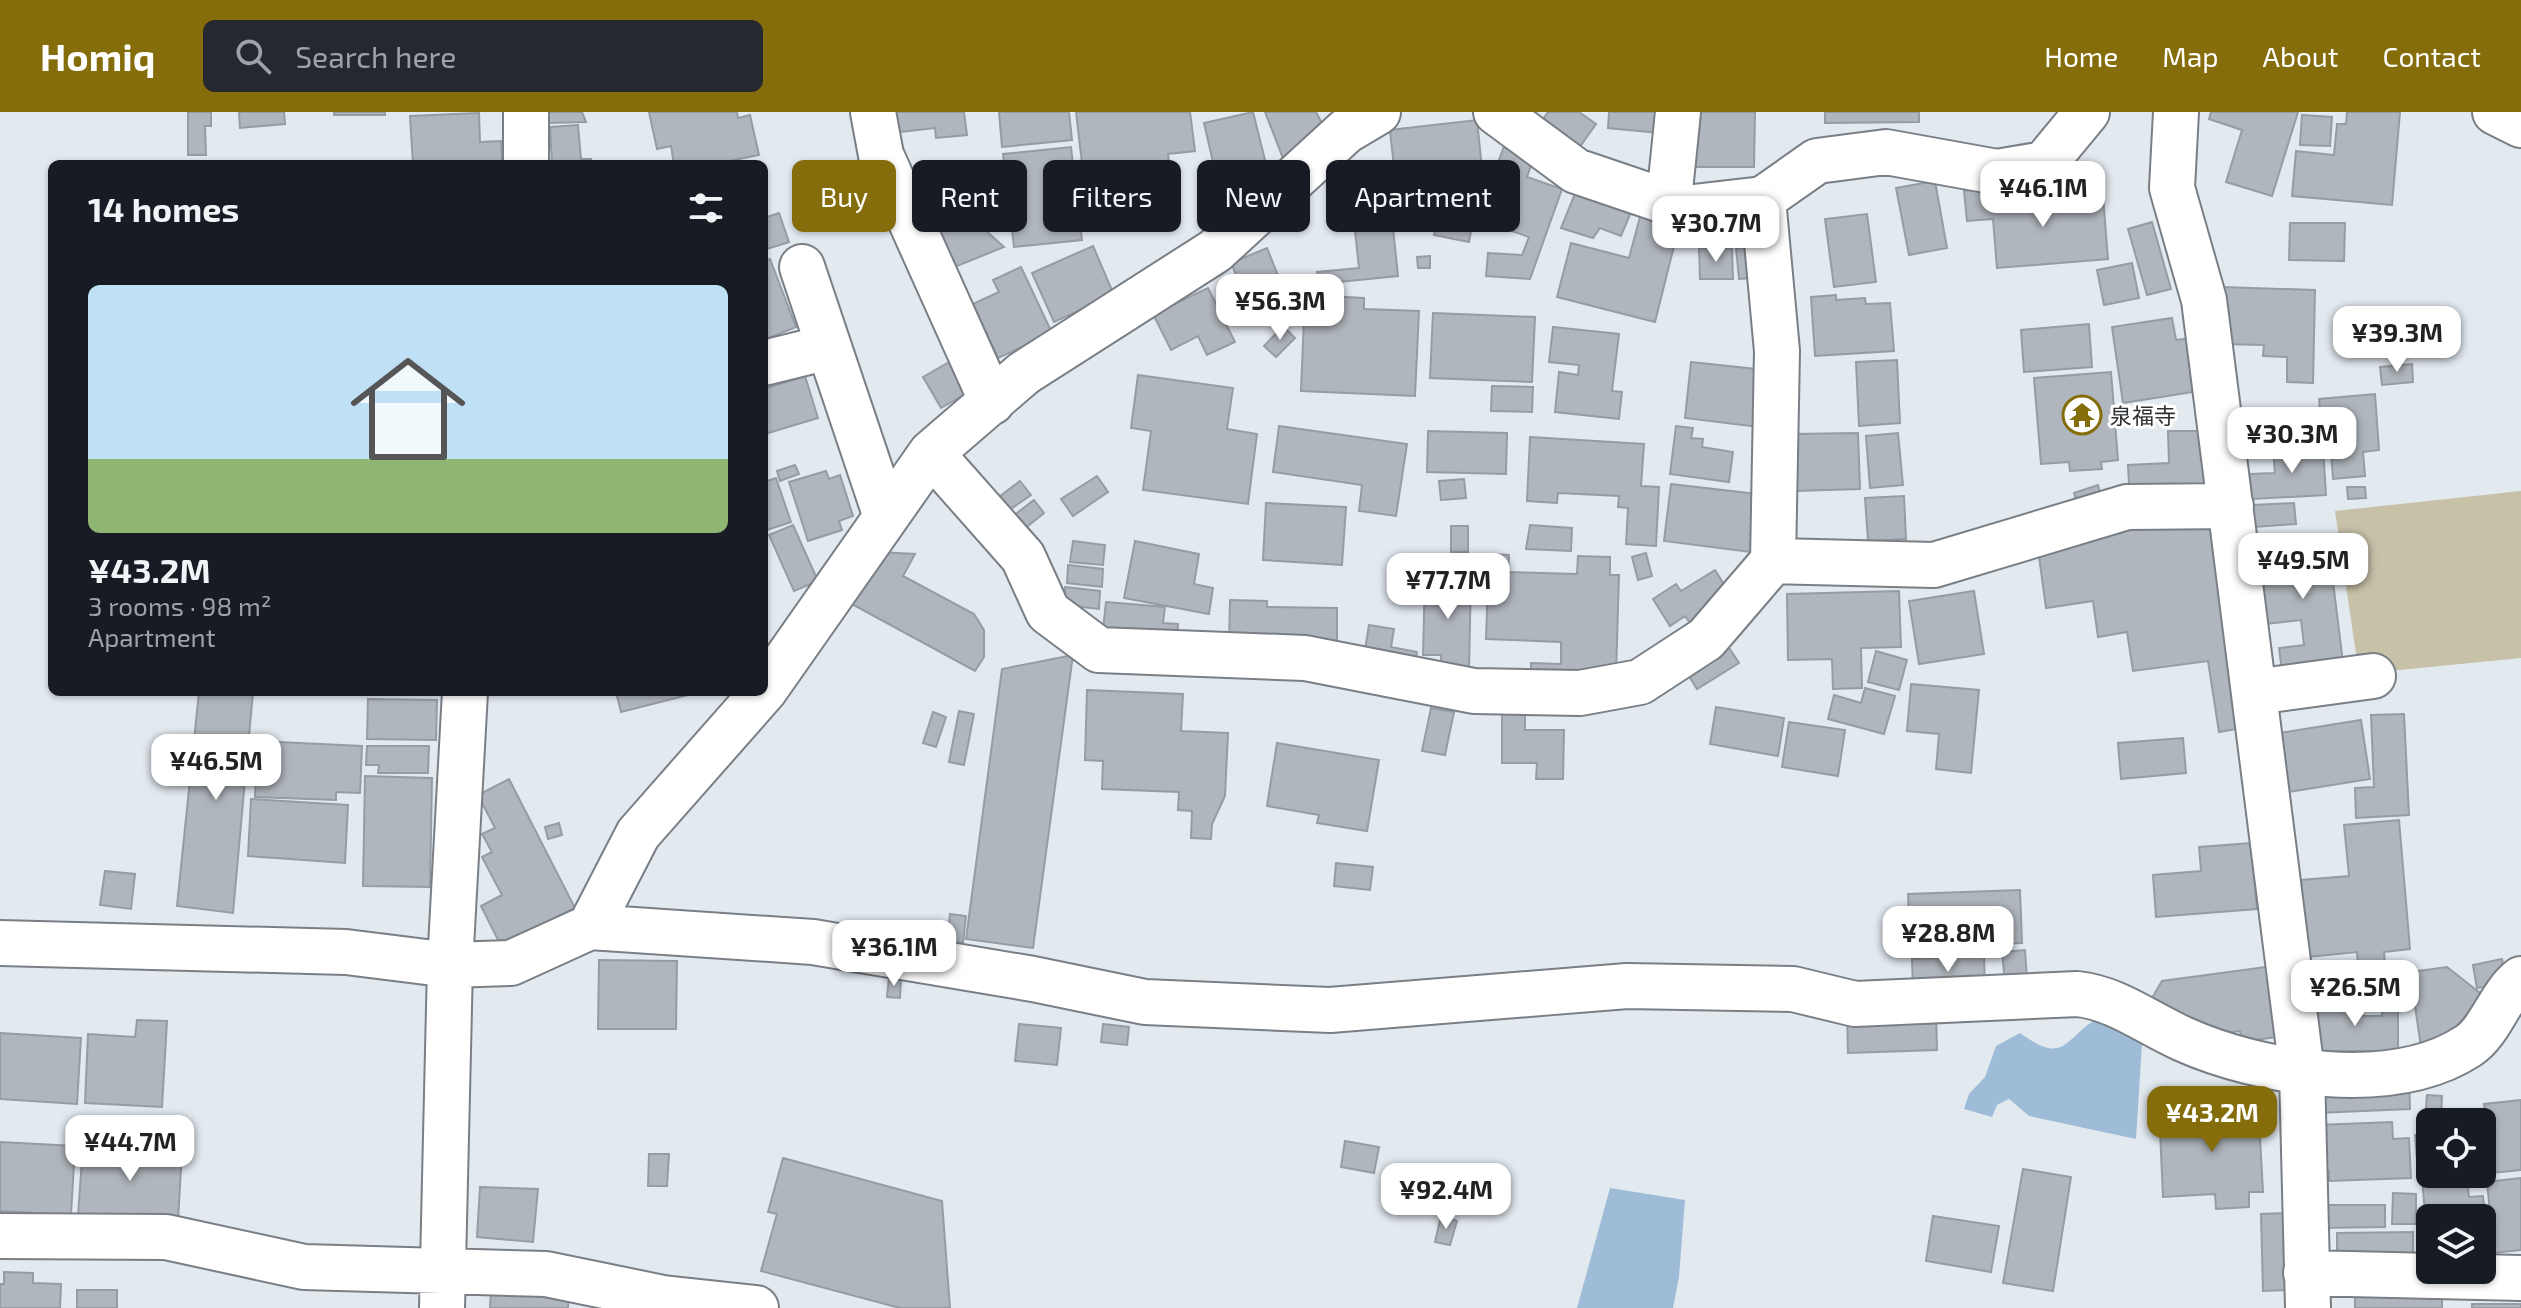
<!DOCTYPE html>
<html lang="en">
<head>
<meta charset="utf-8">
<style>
	:root { --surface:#171b24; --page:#242831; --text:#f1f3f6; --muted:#9ea1a6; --line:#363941; --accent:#846d0a }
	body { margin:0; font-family:"Exo 2","Noto Sans JP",sans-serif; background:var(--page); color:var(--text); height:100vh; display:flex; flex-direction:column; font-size:30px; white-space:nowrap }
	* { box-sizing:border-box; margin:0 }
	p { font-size:26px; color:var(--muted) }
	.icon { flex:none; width:44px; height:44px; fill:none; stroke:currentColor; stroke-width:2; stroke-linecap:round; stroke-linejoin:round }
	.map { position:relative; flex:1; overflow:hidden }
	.details { position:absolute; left:48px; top:48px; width:720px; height:536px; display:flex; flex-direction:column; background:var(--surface); border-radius:12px; box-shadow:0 2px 6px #0004 }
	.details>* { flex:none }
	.hud { position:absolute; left:792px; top:48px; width:760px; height:72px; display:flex; gap:16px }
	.controls { position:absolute; left:2416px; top:996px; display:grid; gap:16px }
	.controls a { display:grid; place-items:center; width:80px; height:80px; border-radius:12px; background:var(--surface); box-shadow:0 2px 6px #0004; font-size:40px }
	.price { position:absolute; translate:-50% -68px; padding:0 18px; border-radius:16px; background:#fff; color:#222; font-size:26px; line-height:52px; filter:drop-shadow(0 2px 4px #0008) }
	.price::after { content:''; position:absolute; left:50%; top:48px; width:24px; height:18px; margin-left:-12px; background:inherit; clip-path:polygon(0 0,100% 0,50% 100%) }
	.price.active { background:var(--accent); color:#fff }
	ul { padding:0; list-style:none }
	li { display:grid; align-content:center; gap:16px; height:424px; padding:0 40px }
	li+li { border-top:2px solid var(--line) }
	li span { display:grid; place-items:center; height:248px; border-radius:12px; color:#555 }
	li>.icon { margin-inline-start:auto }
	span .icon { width:144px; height:144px; fill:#fffc; stroke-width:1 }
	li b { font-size:34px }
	h2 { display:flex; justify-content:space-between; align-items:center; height:96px; padding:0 40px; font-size:34px }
	.chip { padding:0 28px; border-radius:12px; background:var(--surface); box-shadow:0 2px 6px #0004; font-size:28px; line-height:72px }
	.chip.active { background:var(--accent); color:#fff }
	header { display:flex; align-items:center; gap:48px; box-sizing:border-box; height:112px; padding:0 40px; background:var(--accent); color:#fff }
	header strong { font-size:38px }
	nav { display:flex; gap:44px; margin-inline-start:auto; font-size:28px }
	.search { width:560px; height:72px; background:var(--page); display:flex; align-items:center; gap:20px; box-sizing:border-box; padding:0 28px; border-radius:12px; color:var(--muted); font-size:30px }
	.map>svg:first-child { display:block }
</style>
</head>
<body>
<header>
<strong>Homiq</strong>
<div class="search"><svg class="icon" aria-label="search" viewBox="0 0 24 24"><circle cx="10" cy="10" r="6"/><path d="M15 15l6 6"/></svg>Search here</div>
<nav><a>Home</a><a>Map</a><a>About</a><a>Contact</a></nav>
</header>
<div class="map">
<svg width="2521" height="1196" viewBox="0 0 2521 1196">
	<rect width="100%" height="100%" fill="#e2e9ef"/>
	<!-- green -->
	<path fill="#c7c1a8" d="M2521 379V546L2359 562 2335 399Z"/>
	<!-- water -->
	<path fill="#9ebcd7" d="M2098 906 2143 915 2136 1027 2029 1004 2009 987 1997 993 1992 1005 1964 997 1969 982 1985 965 1996 934 2020 921C2066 954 2063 927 2098 906Z
		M1610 1076 1685 1088 1679 1165 1673 1196H1577Z"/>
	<!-- building -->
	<path fill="#b0b6bd" stroke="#969ca3" stroke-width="2" d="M188 0H211V14H205L206 43H188Z
		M239 0H284L285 12 240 16Z
		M334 0H385V3H334Z
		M547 0H582L586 10 548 11Z
		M649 0H737L738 6 750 3 759 43 714 52H674L671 34 657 37Z
		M889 0H964L967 23 936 26 935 16 892 21Z
		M999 0H1069L1072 28 1002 35Z
		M1076 0H1190L1195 39 1168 42 1169 50 1083 60Z
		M1253 0 1269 64 1267 76 1213 89 1207 65 1216 63 1204 11Z
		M1265 0H1316L1325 17 1286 54Z
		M1548 0H1579L1596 12 1579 36 1542 9Z
		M1609 0H1662L1659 21 1608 16Z
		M1694 0H1755L1754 55H1693Z
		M1825 0H1919V10L1825 11Z
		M2211 0H2298L2272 84 2226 70 2242 18 2209 7Z
		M2347 0H2400L2392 93 2292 84 2296 39 2334 43 2337 12H2346Z
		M479 1 480 30 501 29 502 52H413L410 4Z
		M2302 3 2332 5 2330 34 2300 33Z
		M1477 8 1482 57 1469 130 1434 123 1442 78 1397 84 1390 18Z
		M578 13 581 47H591V52H552L550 15Z
		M1504 34 1534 45 1527 65 1562 77 1530 167 1486 164 1488 141 1522 143 1529 125 1489 111 1506 66 1494 62Z
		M1071 35 1082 128 1014 135 1003 42Z
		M968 50 972 71 946 76 942 55Z
		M1935 69 1947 136 1909 143 1896 76Z
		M1989 76 1990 93 2103 84 2108 147 1997 156 1993 107 1967 109 1964 79Z
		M1576 79 1631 100 1621 124 1600 116 1593 126 1561 116Z
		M1387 82 1389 111 1358 114 1355 84Z
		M959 87 965 100 1004 135 952 156 928 100Z
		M779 101 789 130 764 138V106Z
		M1867 102 1876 170 1834 175 1825 107Z
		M1640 105 1679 114 1655 210 1557 185 1571 131 1629 146Z
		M2152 110 2171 177 2147 183 2128 117Z
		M2290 111H2345L2344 149 2289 148Z
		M1393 116 1398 164 1319 172 1317 160 1359 156 1355 119Z
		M1093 134 1114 183 1054 210 1032 161Z
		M1749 135 1752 166 1739 167 1736 136Z
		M1267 136 1287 186 1252 200 1231 151Z
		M1699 136H1732L1733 167H1700Z
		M1430 144V156H1418L1417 145Z
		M770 147 796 215 764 228V149Z
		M2132 151 2139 186 2104 193 2097 158Z
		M1021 155 1052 221 998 246 973 192 999 180 993 168Z
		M2222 175 2315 178 2313 271 2287 270V245L2263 244 2264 233 2221 232Z
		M1208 176 1235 230 1207 243 1198 224 1171 238 1153 202Z
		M1305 183 1364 186V197L1419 199 1415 284 1301 279Z
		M1836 183V188L1865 186 1866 192 1890 191 1894 239 1815 244 1811 185Z
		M1433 201 1535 205 1532 270 1430 266Z
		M2172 206 2176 228 2191 226 2199 279 2123 291 2112 215Z
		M2089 212 2092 255 2024 260 2021 218Z
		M1283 214 1295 226 1276 245 1264 234Z
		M1553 215 1619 222 1612 279 1622 280 1619 307 1555 300 1559 260 1578 263 1579 253 1549 250Z
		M956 246 974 277 941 296 923 265Z
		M1897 248 1900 311 1859 314 1856 250Z
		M1691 250 1765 258 1758 315 1685 306Z
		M2412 252 2413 270 2382 273 2380 255Z
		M2111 260 2118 348 2101 350 2102 357 2070 359 2069 350 2041 352 2034 266Z
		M1138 263 1233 276 1227 317 1257 322 1248 392 1143 378 1151 319 1131 316Z
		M805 264 818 306 765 322 764 277Z
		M1492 274 1533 275 1532 300 1491 299Z
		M2375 282 2379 338 2363 340 2365 364 2333 367 2330 325 2322 326 2319 287Z
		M1279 314 1407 332 1396 404 1359 399 1362 373 1273 360Z
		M1676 314 1693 316 1691 326 1703 327 1702 335 1733 340 1729 370 1670 362Z
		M1428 319 1507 321 1506 362 1427 360Z
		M2168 319H2208L2211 388 2130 391 2128 353 2169 351Z
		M1858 321 1860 377 1796 379 1794 322Z
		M1898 321 1903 373 1870 376 1866 324Z
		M1530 325 1644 332 1641 374 1659 375 1656 434 1626 432 1628 396 1618 395 1619 384 1558 381 1557 391 1527 389Z
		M2323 335 2326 383 2251 387 2250 362 2275 361 2273 338Z
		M795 353 799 362 780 369 777 359Z
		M826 359 829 367 840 363 853 404 839 409 842 418 808 429 789 370Z
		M1097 364 1108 380 1073 404 1061 387Z
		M776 366 791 410 767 418 764 370Z
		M1464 367 1466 386 1441 388 1439 369Z
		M1020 369 1031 383 1005 401 995 388Z
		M1671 372 1765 383 1758 441 1664 429Z
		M2098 373 2104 395 2080 402 2074 381Z
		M2347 375H2365L2366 386 2348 387Z
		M1904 384 1906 427 1868 429 1865 386Z
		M1034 388 1044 401 1019 421 1008 408Z
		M1266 391 1346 395 1342 453 1263 448Z
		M2294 391 2296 412 2254 415 2253 393Z
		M2219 402 2248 615 2219 620 2208 549 2133 559 2127 520 2098 525 2093 489 2046 496 2038 437 2148 403Z
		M793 413 818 469 794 479 769 423Z
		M1530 413 1572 416 1571 439 1526 437Z
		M1451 414H1468V440H1451Z
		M2315 423 2317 431 2328 429 2343 551 2282 559 2279 536 2304 533 2301 508 2266 512 2257 442 2291 438 2290 426Z
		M1073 429 1105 433 1103 453 1070 450Z
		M1135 429 1199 442 1194 472 1213 476 1209 502 1124 486Z
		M878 440 915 442 903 464 974 502 984 518V545L975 559 850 491Z
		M1646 441 1652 464 1638 468 1632 445Z
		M1489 442 1509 443 1508 460 1577 462 1578 444 1610 445V463H1619L1616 562 1531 570V551L1561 552V530L1486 527Z
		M1068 453 1103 457 1102 475 1067 471Z
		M1715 458 1732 485 1690 511 1685 504 1670 514 1653 487 1676 472 1681 479Z
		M1425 464 1471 466 1469 557H1441V543H1423Z
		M1065 475 1100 479 1099 497 1064 493Z
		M1899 479 1901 535 1861 536 1862 576 1833 577 1832 547 1788 548 1787 482Z
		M1974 479 1984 542 1919 552 1909 489Z
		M1230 488 1267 489V495L1337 496V535L1229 534Z
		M1106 490 1165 495 1163 511 1178 512 1177 534 1102 526Z
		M1369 513 1394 517 1391 535 1417 540 1415 553 1364 544Z
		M1722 525 1739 551 1697 577 1681 551Z
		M1876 539 1907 548 1899 578 1868 570Z
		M1073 543 1033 836 966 827 1002 557Z
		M1911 572 1979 578 1971 661 1936 657 1939 622 1907 619Z
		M1865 576 1895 584 1884 622 1828 607 1834 583 1861 591Z
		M1087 578 1183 582 1181 619 1228 621 1225 684 1212 712 1211 727 1191 726 1192 699 1178 698 1179 680 1102 677 1103 649 1085 648Z
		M199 580H253L233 801 177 794Z
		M616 580H696V581L621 600Z
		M368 587 437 588 436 628 367 627Z
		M1502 595H1525V618H1564L1563 667H1536L1537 651H1502Z
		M1716 595 1784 606 1778 644 1710 632Z
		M1431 596 1454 600 1445 643 1422 639Z
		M959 599 974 602 964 653 949 650Z
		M933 600 946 605 936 635 923 631Z
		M2404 602 2409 703 2356 706 2355 676 2374 675 2371 603Z
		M2361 608 2370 667 2288 680 2279 621Z
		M1789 610 1845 618 1838 664 1782 655Z
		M2183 626 2186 661 2121 667 2118 631Z
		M257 629 362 634 360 681 336 680V688L255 685Z
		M1277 631 1379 648 1367 719 1317 711 1319 703 1267 694Z
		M367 634H429L428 661H378L379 653H366Z
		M365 664 432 666 430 775 363 774Z
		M509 667 575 796 501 834 481 794 502 783 482 745 492 740 482 722 495 716 478 683Z
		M251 687 348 693 345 751 248 744Z
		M2399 708 2410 837 2384 840 2385 852 2358 855 2357 840 2308 845 2301 768 2349 764 2344 713Z
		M559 711 562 723 548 727 545 715Z
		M2251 731 2257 797 2156 805 2153 763 2201 759 2199 735Z
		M1336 751 1373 755 1370 778 1334 774Z
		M105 759 135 762 131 797 100 793Z
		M2020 778 2022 831 1910 835 1908 782Z
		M950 802 966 804 963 831 947 829Z
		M2025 838 2027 868 2005 870 2002 840Z
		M1984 844 1985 876 1913 879 1912 847Z
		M2502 847 2507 871 2477 876 2473 853Z
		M599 848 677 849 676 917H598Z
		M2280 853 2290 923 2242 930 2240 919 2200 925 2145 898 2162 869Z
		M2447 855 2489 888 2462 929 2421 935 2410 860Z
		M889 865 901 866 900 886 887 885Z
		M2382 883H2398V939H2312V893H2359V904H2382Z
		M1936 899 1937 938 1848 941 1847 902Z
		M137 908 167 909 162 995 85 991 88 922 135 925Z
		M1019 912 1061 916 1057 953 1015 949Z
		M1103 912 1129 915 1127 933 1101 930Z
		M0 921 81 926 77 992 0 987Z
		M2409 967 2410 997 2317 1001 2316 970Z
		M2427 983 2442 984 2441 1008 2425 1009Z
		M2239 986 2240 1008H2259L2263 1080H2249V1095L2216 1097 2215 1082 2163 1085 2159 997H2177V1008L2202 1007 2201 989Z
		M2521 988V1058L2492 1061 2484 992Z
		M2392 1010 2393 1027 2409 1026 2411 1066 2329 1069V1059H2318L2317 1013Z
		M2430 1022V1059L2418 1060 2415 1023Z
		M1345 1029 1379 1035 1374 1061 1341 1055Z
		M0 1030 75 1034 71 1103 0 1099Z
		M83 1033 182 1039 178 1109 78 1104Z
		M649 1042H669L667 1074H648Z
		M783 1046 942 1089 950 1196H900L761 1159 777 1102 768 1100Z
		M2023 1057 2071 1065 2053 1179 2003 1171Z
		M2467 1064 2469 1085 2483 1084 2486 1114H2482V1106H2430V1121H2427L2422 1068Z
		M2521 1066V1138L2494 1141 2487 1070Z
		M480 1075 538 1077 533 1130 477 1125Z
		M2393 1081 2416 1082V1112H2392Z
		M2317 1093H2385V1115L2318 1116Z
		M2289 1101 2291 1178 2263 1179 2261 1102Z
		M1441 1104 1457 1109 1450 1133 1435 1130Z
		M1933 1104 1999 1114 1991 1160 1926 1149Z
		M2413 1120V1146L2337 1147V1121Z
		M4 1160 33 1161V1171L61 1172 60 1196H0V1172H4Z
		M491 1177 569 1178 568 1196H490Z
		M77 1178H117V1196H77Z
		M2355 1179 2442 1181V1196H2355Z
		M2472 1192H2521V1196H2472Z"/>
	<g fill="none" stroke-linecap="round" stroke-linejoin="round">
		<defs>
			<path id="minor" d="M526 0V52
				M873 0 881 43 992 290
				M1496 0 1576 59 1685 96 1763 87 1817 49 1886 40 1997 60 2044 52 2087 0
				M2176 0 2172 76 2204 188 2302 960 2308 1196
				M2495 0 2521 13
				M1669 88 1678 0
				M802 155 886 405
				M764 251 829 235
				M931 341 1023 445 1048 500 1099 538 1305 546 1474 579 1580 581 1640 570 1706 527 1773 449 1777 239 1763 87
				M1773 449 1934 453 2127 395 2231 394
				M764 579 931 341 1024 261 1215 139 1346 19 1378 0
				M2254 580 2373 564
				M590 815 813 830 1033 867 1145 890 1330 898 1627 874 1793 877 1855 892 2077 882C2116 886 2147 911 2183 927 2261 962 2393 983 2468 934 2491 919 2499 884 2521 867
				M0 831 346 840 450 853 511 851 590 815 638 722 763 580
				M0 1124 166 1125 304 1155 546 1162 663 1186 756 1196
				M2306 1161 2521 1166
				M442 1196 450 853 465 580"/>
		</defs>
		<!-- minor casing -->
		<use href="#minor" stroke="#797f85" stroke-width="48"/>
		<!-- minor -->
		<use href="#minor" stroke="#fff" stroke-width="44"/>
	</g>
	<!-- icons -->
	<defs>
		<symbol id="temple-ring" viewBox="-11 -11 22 22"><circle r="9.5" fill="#fff" stroke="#846d0a" stroke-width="1.5"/><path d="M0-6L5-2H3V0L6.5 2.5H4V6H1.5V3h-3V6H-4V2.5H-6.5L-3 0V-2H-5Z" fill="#846d0a"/></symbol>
	</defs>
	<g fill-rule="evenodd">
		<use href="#temple-ring" x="2060" y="281" width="44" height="44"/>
	</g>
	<g text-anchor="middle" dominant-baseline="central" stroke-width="6" stroke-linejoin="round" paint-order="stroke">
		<!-- poi labels -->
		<g font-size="22" fill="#2e3133" stroke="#fff" text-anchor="start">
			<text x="2110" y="303">泉福寺</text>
		</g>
	</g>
</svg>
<div class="controls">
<a><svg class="icon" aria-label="locate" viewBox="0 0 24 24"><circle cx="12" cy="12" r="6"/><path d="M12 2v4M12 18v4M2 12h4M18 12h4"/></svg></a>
<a><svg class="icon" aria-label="layers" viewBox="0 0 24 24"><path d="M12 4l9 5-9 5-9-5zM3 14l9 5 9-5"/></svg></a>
</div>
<b class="price" style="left:2043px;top:117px">¥46.1M</b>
<b class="price" style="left:1716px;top:152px">¥30.7M</b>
<b class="price" style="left:1280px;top:230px">¥56.3M</b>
<b class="price" style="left:2397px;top:262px">¥39.3M</b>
<b class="price" style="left:2292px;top:363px">¥30.3M</b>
<b class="price" style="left:2303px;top:489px">¥49.5M</b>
<b class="price" style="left:1448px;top:509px">¥77.7M</b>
<b class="price" style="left:216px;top:690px">¥46.5M</b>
<b class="price" style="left:1948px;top:862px">¥28.8M</b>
<b class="price" style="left:894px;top:876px">¥36.1M</b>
<b class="price" style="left:2355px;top:916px">¥26.5M</b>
<b class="price active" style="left:2212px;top:1042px">¥43.2M</b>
<b class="price" style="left:130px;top:1071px">¥44.7M</b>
<b class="price" style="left:1446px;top:1119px">¥92.4M</b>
<div class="hud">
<a class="chip active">Buy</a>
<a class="chip">Rent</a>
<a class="chip">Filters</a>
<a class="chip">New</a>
<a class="chip">Apartment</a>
</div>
<section class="details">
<h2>14 homes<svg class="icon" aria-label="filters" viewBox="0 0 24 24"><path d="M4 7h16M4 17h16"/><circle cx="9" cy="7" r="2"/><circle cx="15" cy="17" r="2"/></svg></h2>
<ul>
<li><span style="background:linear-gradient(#bfe0f5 70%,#8fb573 0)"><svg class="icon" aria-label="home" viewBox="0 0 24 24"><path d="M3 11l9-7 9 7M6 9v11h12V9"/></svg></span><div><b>¥43.2M</b><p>3 rooms · 98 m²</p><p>Apartment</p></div></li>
</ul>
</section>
</div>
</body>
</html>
